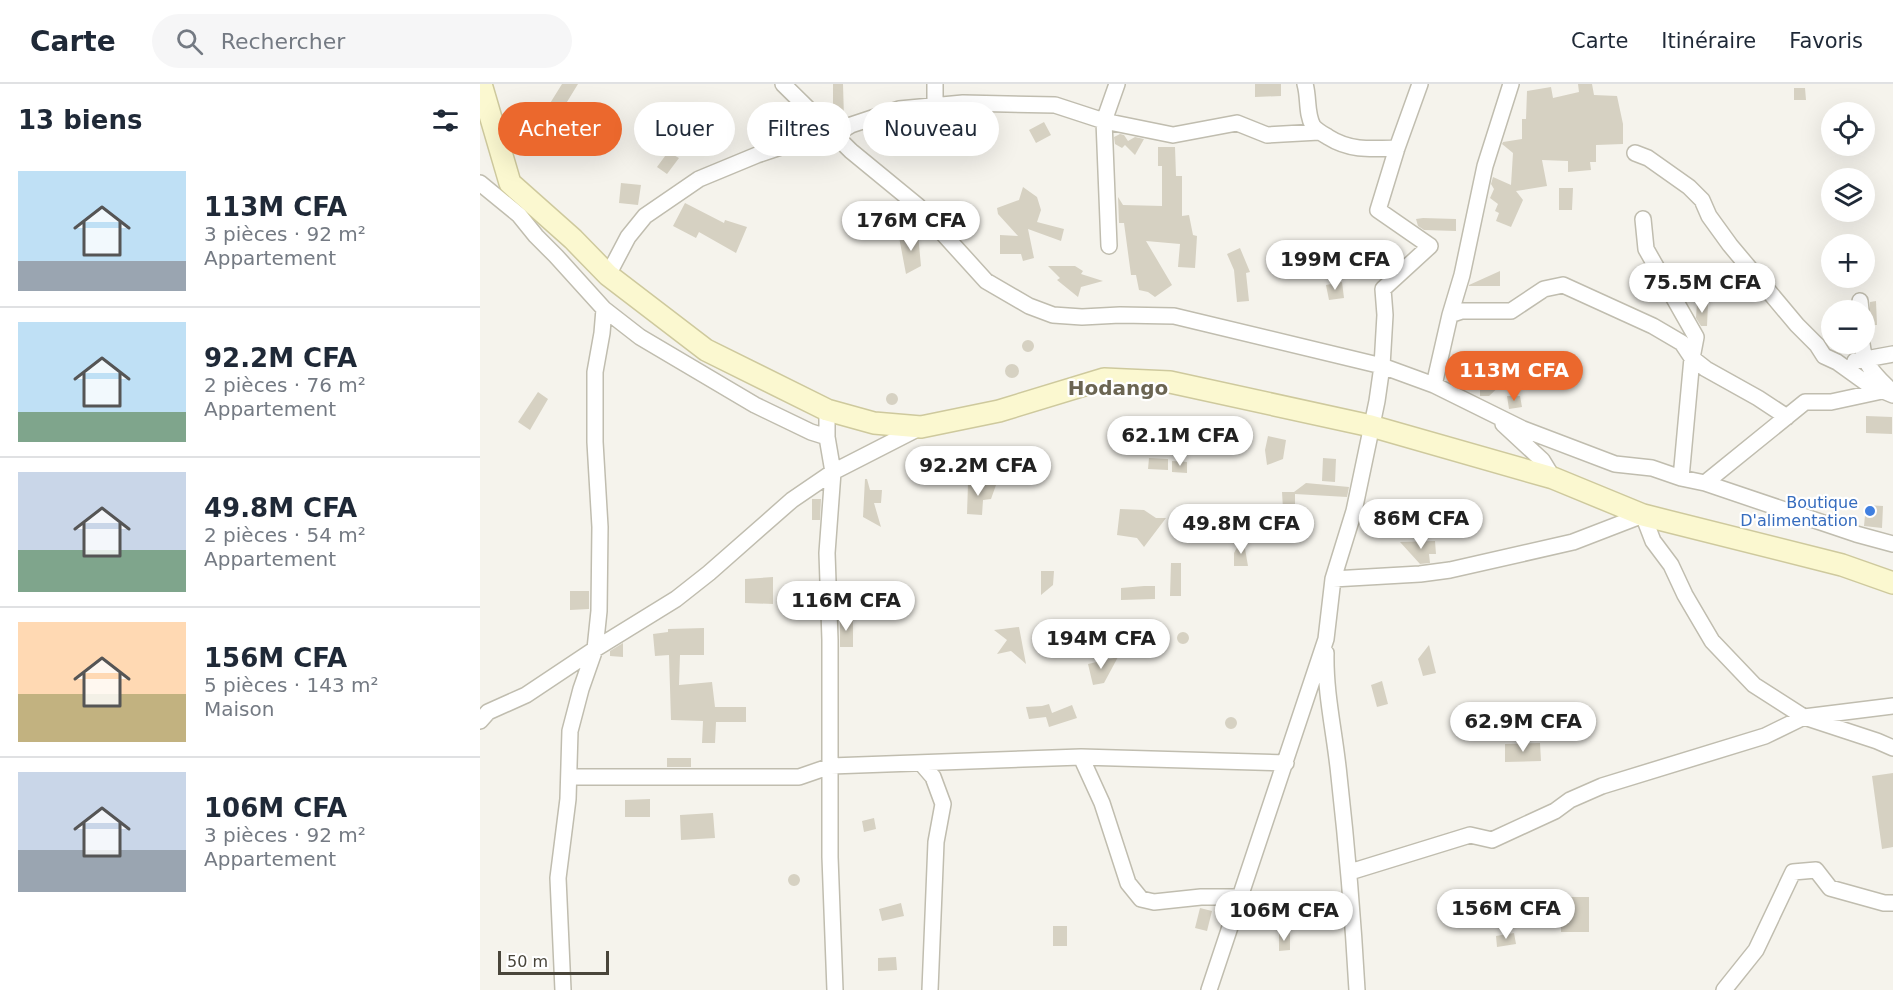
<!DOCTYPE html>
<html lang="fr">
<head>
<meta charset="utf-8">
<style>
	:root { --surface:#fff; --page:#f6f6f7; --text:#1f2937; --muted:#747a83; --line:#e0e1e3; --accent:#eb682d }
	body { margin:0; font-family:"DejaVu Sans",sans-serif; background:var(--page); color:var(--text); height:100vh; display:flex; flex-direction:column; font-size:22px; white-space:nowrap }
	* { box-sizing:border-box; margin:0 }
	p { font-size:20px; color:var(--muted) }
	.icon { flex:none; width:33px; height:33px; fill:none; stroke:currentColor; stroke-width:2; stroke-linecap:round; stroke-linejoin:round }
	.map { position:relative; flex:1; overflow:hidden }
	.side { display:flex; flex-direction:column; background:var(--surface); width:480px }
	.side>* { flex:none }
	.top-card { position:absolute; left:18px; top:18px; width:570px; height:54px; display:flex; gap:12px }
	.tools { position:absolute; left:1341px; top:18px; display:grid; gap:12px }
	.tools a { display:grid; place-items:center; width:54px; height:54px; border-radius:50%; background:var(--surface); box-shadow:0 6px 24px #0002; font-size:30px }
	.scale { position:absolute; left:18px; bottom:15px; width:111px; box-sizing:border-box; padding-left:6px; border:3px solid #49453a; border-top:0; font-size:16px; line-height:21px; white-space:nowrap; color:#49453a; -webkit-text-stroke:4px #fff; paint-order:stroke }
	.price { position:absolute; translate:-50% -51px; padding:0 14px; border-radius:21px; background:#fff; color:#222; font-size:20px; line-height:39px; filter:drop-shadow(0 2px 3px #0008) }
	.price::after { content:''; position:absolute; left:50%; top:36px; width:18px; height:14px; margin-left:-9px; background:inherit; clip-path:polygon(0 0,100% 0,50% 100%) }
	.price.active { background:var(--accent); color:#fff }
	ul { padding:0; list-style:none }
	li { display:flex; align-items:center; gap:18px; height:150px; padding:0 18px }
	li+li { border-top:2px solid var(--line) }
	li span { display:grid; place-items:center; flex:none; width:168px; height:120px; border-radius:0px; color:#555 }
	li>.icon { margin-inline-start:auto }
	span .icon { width:72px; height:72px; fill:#fffc; stroke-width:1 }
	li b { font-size:26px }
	h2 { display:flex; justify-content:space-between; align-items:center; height:72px; padding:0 18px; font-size:26px }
	.pill { padding:0 21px; border-radius:27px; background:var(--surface); box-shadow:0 6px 24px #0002; font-size:21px; line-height:54px }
	.pill.active { background:var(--accent); color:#fff }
	header { display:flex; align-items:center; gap:36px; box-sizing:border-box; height:84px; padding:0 30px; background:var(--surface); border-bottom:2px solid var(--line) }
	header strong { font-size:28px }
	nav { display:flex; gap:33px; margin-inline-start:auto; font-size:21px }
	.search { width:420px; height:54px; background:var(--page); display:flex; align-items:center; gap:15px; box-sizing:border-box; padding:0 21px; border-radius:33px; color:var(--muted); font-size:22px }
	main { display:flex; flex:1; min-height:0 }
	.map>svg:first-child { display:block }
</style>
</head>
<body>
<header>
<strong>Carte</strong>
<div class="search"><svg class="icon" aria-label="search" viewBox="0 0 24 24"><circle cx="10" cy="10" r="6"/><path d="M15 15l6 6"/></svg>Rechercher</div>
<nav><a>Carte</a><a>Itinéraire</a><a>Favoris</a></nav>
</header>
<main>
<section class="side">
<h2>13 biens<svg class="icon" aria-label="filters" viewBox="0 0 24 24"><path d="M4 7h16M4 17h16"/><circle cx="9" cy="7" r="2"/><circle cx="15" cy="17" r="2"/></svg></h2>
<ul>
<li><span style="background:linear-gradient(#bfe0f5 75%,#9aa5b1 0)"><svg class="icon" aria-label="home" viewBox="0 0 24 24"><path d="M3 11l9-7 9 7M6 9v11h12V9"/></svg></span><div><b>113M CFA</b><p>3 pièces · 92 m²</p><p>Appartement</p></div></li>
<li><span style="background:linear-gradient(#bfe0f5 75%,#7fa58c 0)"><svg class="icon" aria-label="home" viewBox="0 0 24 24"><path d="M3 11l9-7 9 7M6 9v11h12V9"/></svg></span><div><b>92.2M CFA</b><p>2 pièces · 76 m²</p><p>Appartement</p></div></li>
<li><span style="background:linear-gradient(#c9d6e8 65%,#7fa58c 0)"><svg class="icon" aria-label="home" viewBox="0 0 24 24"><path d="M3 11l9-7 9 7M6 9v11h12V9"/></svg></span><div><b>49.8M CFA</b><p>2 pièces · 54 m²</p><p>Appartement</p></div></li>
<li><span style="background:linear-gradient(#ffd9b3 60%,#c2b280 0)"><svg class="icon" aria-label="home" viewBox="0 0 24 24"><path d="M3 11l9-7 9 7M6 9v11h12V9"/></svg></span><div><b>156M CFA</b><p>5 pièces · 143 m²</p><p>Maison</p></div></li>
<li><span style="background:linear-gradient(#c9d6e8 65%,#9aa5b1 0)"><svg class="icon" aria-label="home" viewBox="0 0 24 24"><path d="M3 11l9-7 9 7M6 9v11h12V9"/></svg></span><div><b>106M CFA</b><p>3 pièces · 92 m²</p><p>Appartement</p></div></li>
</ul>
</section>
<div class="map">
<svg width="1413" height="906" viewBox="0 0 1413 906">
	<rect width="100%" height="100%" fill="#f5f3ec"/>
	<!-- building -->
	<path fill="#d6d1c2" d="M82 0H98L71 44 59 37Z
		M353 0H363L364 34H353Z
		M775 0H801V12L775 13Z
		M1098 0H1112L1114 11 1137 12 1143 40V60L1116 61V78H1110L1111 86 1088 88V77L1062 76 1067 102 1036 107 1043 116 1031 143 1016 137 1019 129 1015 127 1018 120 1010 114 1014 105 1011 100 1013 93 1031 101 1033 69 1022 60 1023 58 1042 55V35H1046L1047 7 1071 3 1073 14 1099 8Z
		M1314 4H1325L1326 16H1314Z
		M564 38 571 51 556 59 549 46Z
		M640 50 644 51 648 57 655 53 664 55 655 71 645 61 642 64 635 60 634 53Z
		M678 63H695L696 92H702V132L709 131 713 151 717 152 715 184 698 183 700 160 666 157 692 201 675 213 668 208 659 206 656 191H651L644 139H639L638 113 643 121 682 122V82H678Z
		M188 68 199 74 187 90 177 83Z
		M141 99 161 101 158 121 139 119Z
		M543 103 557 113 561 126 557 138 584 145 581 157 548 145 554 174 543 177 541 170H520V151L538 152 518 130 517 124 539 116Z
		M1079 104H1093L1092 126H1079Z
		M205 119 244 139 245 136 267 143 256 169 219 148 216 154 193 142Z
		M943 134 976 135V147L944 146 938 142 936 135Z
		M438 150 441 182 426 190 419 153Z
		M760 164 770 188 766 189 769 217 757 218 754 186 747 170Z
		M568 182H595L603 187 601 190 623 197 601 203 598 213 577 196 580 194Z
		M1020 187V202H989V201Z
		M862 198 864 214 849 216 846 201Z
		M1396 217 1397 241H1385V235L1390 229V218Z
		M1217 219 1228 220 1227 242H1221L1216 234Z
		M542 262a6 6 0 1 1 12 0a6 6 0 1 1-12 0Z
		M525 287a7 7 0 1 1 14 0a7 7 0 1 1-14 0Z
		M1000 299 1022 300 1009 312H1000Z
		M58 308 68 315 50 346 38 338Z
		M406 315a6 6 0 1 1 12 0a6 6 0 1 1-12 0Z
		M1027 312H1040L1042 323 1029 325Z
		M1386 332 1412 333V350L1386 349Z
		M788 352 806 356 803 375 787 381 785 366Z
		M669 374 688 375V386L668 385Z
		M843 374 856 375 855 398 842 397Z
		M692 377 707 378V389L692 388Z
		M385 395H387L390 406H402L401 419H394L401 443 383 433Z
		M826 399 869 403 867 413 815 410V425H803L802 408H814Z
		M488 400 516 401 511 415 503 416 502 431 487 430Z
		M332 415H341L340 436H332Z
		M1386 421 1403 422 1402 444 1384 442Z
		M640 425 664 426 676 434H686L664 463 657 454 637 451Z
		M763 453 768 482H754V469Z
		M955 457 956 470H949L950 479 940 480 920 458Z
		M691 479H701V512H690Z
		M561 487H574L573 501 561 511Z
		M293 493V520L265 519V495Z
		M664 502H675V515L641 516V504Z
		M90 507H109V525L90 526Z
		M360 534H373V563H360Z
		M539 543 546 580 531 567 517 570 527 556 514 546Z
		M224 544V571H200L199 601 232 598 235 623H266V638H236L235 659H222L223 637 191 636 189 571 175 572 173 550 188 548V545Z
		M697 554a6 6 0 1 1 12 0a6 6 0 1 1-12 0Z
		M143 559V573L130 572V567Z
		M949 561 956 589 943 592 938 575Z
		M638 573 624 599 613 601 608 580Z
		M902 597 908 620 897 623 891 601Z
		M569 620 572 629 592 621 597 634 569 643 566 633 549 635 546 623 562 622Z
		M745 639a6 6 0 1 1 12 0a6 6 0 1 1-12 0Z
		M1060 659 1061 677 1025 678V660Z
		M187 674H211V683H187Z
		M1413 689V763L1402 765 1392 692Z
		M170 715V733H145V716Z
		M233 729 235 754 201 756 200 731Z
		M394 734 396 745 384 748 382 737Z
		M308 796a6 6 0 1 1 12 0a6 6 0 1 1-12 0Z
		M1081 813H1109V848H1081Z
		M421 819 424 832 402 837 399 825Z
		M720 824 732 827 727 847 715 844Z
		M573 842H587V862H573Z
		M799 849H810V866L799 867Z
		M1034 849 1036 860 1017 863 1016 852Z
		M416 873 417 886 398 887V874Z"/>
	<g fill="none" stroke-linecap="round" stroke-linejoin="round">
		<defs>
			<path id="street" d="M303 0 371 67 438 122 506 197 549 222 573 231 602 233 640 231 694 232 902 282 954 301 1043 345 1135 380 1172 384 1201 394 1225 399 1325 318H1351L1402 307
				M825 0C829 13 826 30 833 42 837 47 843 50 848 53 870 67 891 65 917 64
				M455 21V0
				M1155 69 1168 74 1209 103 1222 116 1229 132 1250 161 1317 241 1337 261 1344 272 1357 278 1389 301 1413 311
				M0 99 39 131 56 152 76 172 124 225 160 253 275 321 331 348 347 353
				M1163 135 1166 165 1216 253 1212 274 1201 394
				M629 162 624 37 637 0
				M128 191 148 153 165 132 219 95 277 71 316 58 354 51 371 41 419 25 483 19 575 21 624 37 693 51 757 39 787 51 839 48
				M1380 217 1381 226
				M970 231 982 191 1005 82 1031 0
				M1382 260C1385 284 1396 291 1413 309
				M1375 277 1413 270
				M954 301 970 231 982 227H1031L1064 205 1083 201 1173 242 1202 259 1212 274 1226 285 1278 314 1307 333
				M347 326V353L353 388 347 469 350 556V773L355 906
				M1023 340 1062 376 1073 394
				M1225 399 1376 450 1413 460
				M853 495 940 490 970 486 1093 458 1163 431 1173 457 1191 481 1205 511 1232 557 1274 601 1324 633 1397 657 1413 664
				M846 569C845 610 855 650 859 692 867 763 873 834 877 906
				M0 637 8 628 46 611 115 565 196 515 229 489 312 416 353 388 441 343
				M601 673 622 719 648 799 661 815 674 818 721 813H760
				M441 679 453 693 463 720 456 758 450 906
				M89 693H319L351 682 601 673 806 679
				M870 788 990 751 1012 756 1075 727 1090 716 1122 702 1285 652 1324 633 1413 622
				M83 906 78 794 88 715 90 647 101 605 115 565 119 527 120 443 115 358V288L122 249 124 225
				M729 906 846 555 853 495 874 427 897 317 902 282 905 231 903 205 950 162 898 126 917 64 940 0
				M1244 906 1276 866 1313 788 1336 786 1350 804 1404 819H1413"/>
			<path id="secondary" d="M1 0 30 99 93 155 128 191 226 266 347 326 394 339 441 343 519 327 624 295 690 298 891 342 1073 394 1163 431 1362 481 1413 499"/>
		</defs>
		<!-- street casing -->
		<use href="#street" stroke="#c0bdaf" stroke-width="18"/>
		<!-- secondary casing -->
		<use href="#secondary" stroke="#cec99d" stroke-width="24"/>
		<!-- street -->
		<use href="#street" stroke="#fff" stroke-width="15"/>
		<!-- secondary -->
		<use href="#secondary" stroke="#fbf8d0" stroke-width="21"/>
	</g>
	<!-- markers -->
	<circle fill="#3f7fe0" stroke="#fff" stroke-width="2" cx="1390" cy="427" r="6"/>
	<g text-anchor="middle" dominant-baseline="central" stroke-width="4.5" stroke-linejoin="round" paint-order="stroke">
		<!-- shop labels -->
		<g font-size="16" fill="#366cbe" stroke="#fff" text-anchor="end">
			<text x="1378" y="418">Boutique<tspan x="1378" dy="18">D'alimentation</tspan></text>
		</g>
		<!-- quarter labels -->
		<g font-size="20" font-weight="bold" fill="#6b6552" stroke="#fff">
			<text x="638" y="304">Hodango</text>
		</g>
	</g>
</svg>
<div class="tools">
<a><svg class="icon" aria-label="locate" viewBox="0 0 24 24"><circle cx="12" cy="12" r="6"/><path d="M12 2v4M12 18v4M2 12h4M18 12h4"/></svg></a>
<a><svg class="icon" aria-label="layers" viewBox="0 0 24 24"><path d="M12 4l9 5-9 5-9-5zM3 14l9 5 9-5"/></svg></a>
<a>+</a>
<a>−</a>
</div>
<div class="scale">50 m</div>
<b class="price" style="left:431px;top:168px">176M CFA</b>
<b class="price" style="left:855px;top:207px">199M CFA</b>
<b class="price" style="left:1222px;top:230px">75.5M CFA</b>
<b class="price active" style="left:1034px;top:318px">113M CFA</b>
<b class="price" style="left:700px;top:383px">62.1M CFA</b>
<b class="price" style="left:498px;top:413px">92.2M CFA</b>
<b class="price" style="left:941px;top:466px">86M CFA</b>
<b class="price" style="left:761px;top:471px">49.8M CFA</b>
<b class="price" style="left:366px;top:548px">116M CFA</b>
<b class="price" style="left:621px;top:586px">194M CFA</b>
<b class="price" style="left:1043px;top:669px">62.9M CFA</b>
<b class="price" style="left:1026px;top:856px">156M CFA</b>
<b class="price" style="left:804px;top:858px">106M CFA</b>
<div class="top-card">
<a class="pill active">Acheter</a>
<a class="pill">Louer</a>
<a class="pill">Filtres</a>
<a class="pill">Nouveau</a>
</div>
</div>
</main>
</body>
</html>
